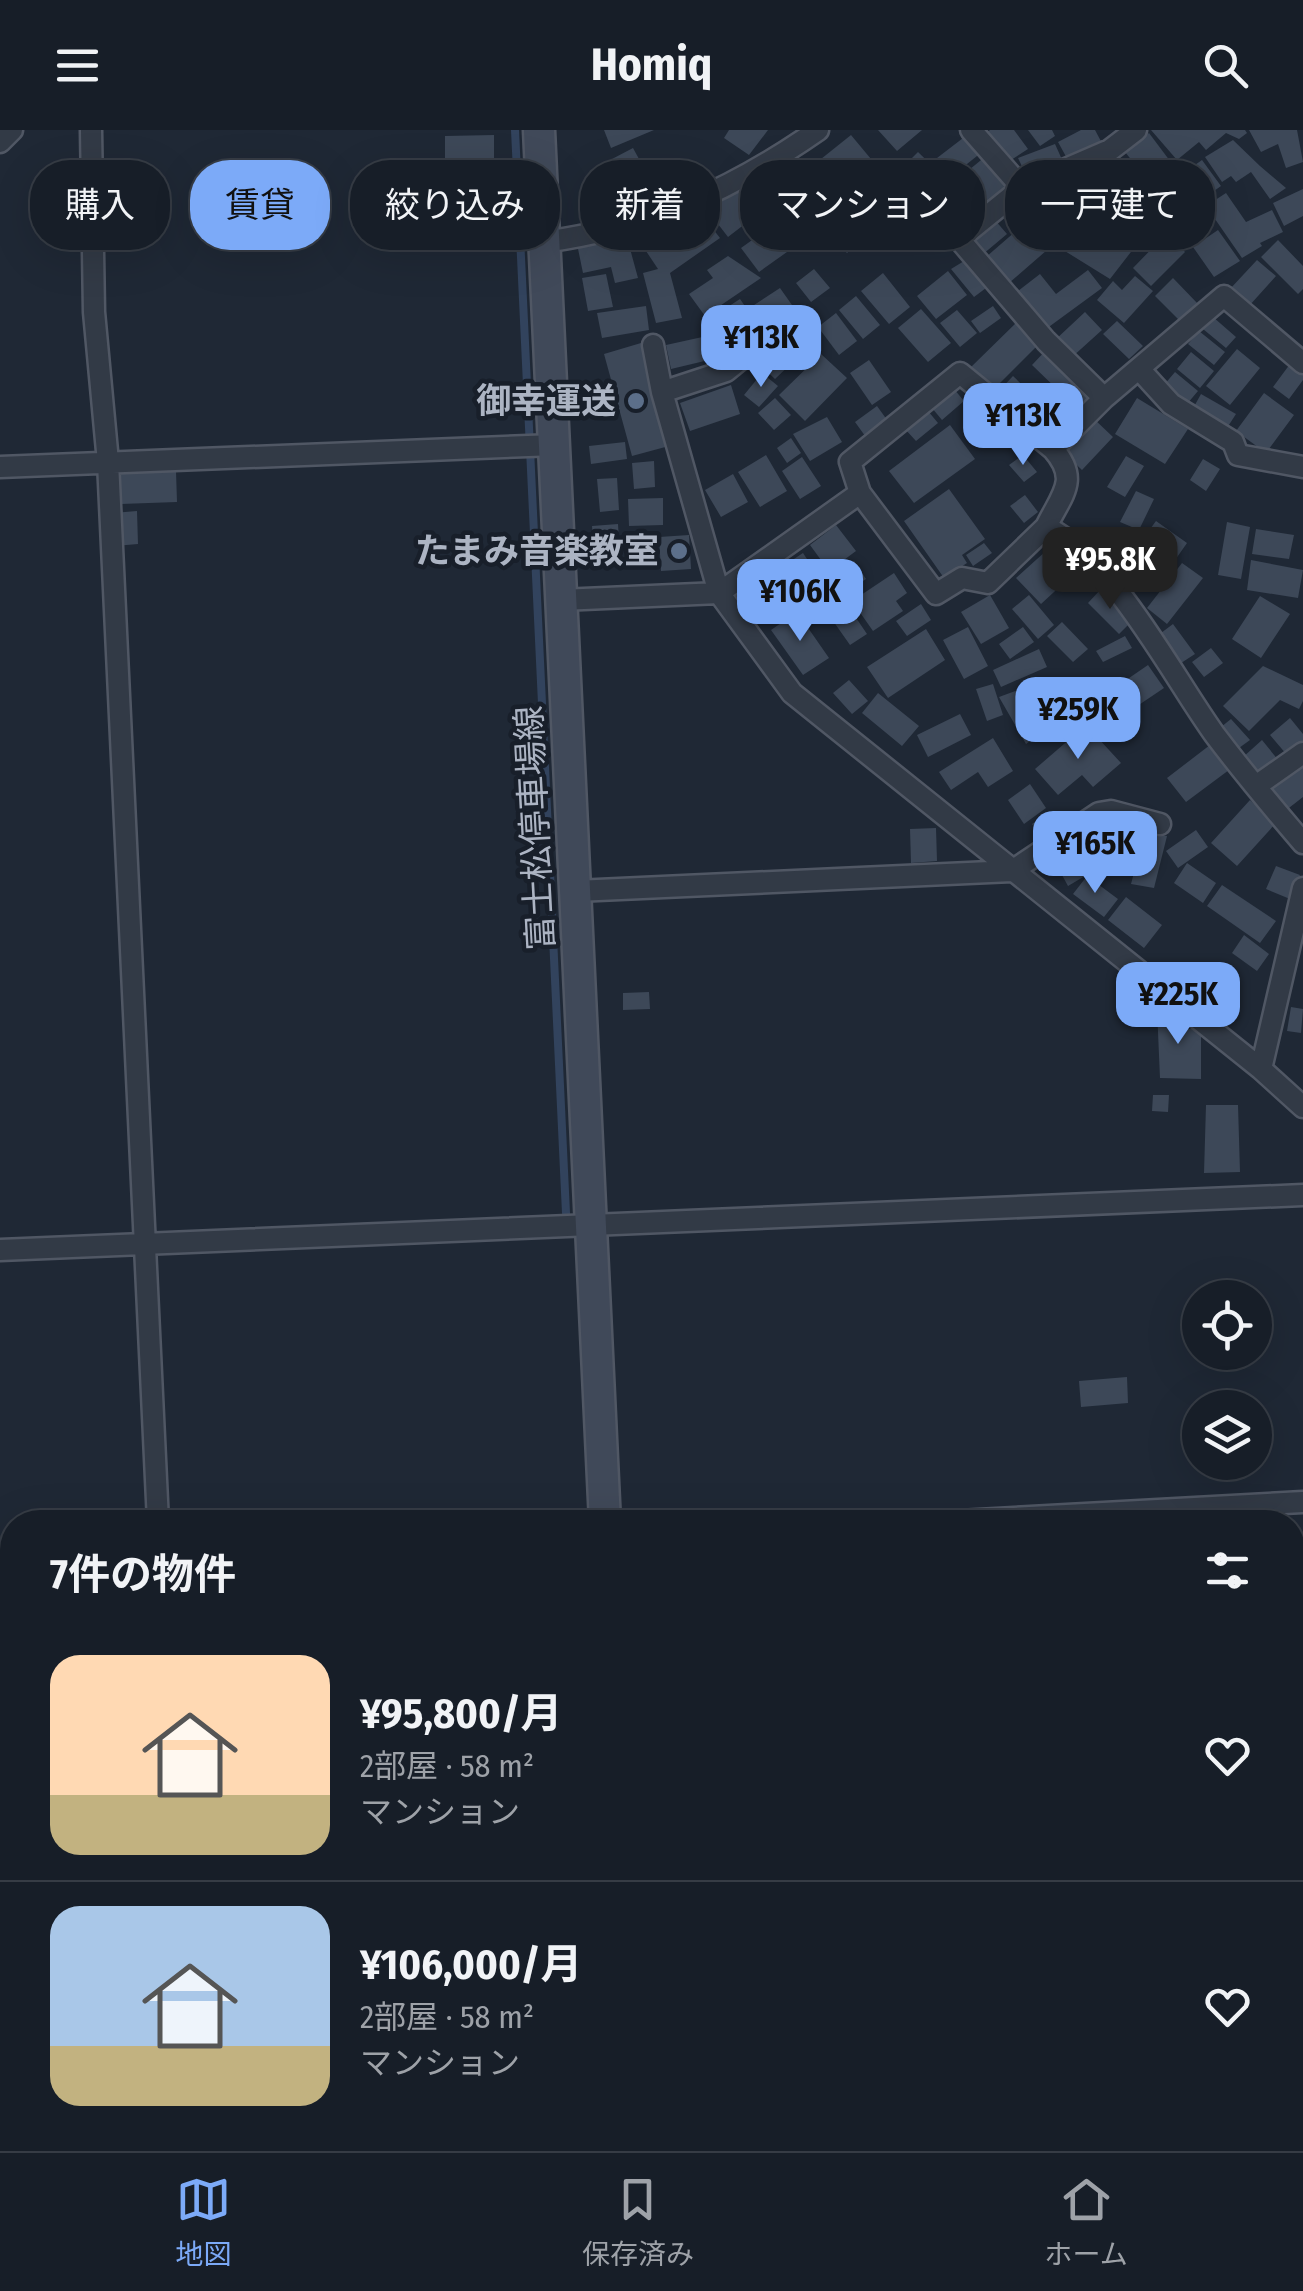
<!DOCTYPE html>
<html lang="ja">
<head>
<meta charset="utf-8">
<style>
	:root { --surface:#171e28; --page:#202730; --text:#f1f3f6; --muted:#9ea2a8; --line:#363c45; --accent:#7caaf8 }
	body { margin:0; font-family:"Fira Sans Condensed","Noto Sans JP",sans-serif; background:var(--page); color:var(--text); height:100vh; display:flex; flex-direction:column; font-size:38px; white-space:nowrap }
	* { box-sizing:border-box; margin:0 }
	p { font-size:32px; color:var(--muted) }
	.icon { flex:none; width:55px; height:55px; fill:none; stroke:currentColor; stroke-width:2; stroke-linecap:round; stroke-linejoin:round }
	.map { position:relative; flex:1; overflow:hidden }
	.side { position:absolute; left:0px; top:1380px; width:1305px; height:642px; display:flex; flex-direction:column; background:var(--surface); border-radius:40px 40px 0 0; box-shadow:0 10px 40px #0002,0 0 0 2px var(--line) }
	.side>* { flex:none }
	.hud { position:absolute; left:30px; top:30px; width:1245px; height:90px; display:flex; gap:20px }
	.buttons { position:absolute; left:1182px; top:1150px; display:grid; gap:20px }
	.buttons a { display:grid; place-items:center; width:90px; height:90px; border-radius:50%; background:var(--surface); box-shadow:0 10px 40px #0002,0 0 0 2px var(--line); font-size:50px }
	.price { position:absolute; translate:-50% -85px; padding:0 22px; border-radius:20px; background:var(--accent); color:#111; font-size:32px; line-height:65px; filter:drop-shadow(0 2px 5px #0008) }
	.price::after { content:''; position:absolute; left:50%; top:60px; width:30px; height:22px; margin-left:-15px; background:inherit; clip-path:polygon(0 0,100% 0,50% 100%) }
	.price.current { background:#222; color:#fff }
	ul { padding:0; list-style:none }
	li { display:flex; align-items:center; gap:30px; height:250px; padding:0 50px }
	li+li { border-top:2px solid var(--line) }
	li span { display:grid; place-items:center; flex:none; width:280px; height:200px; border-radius:30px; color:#555 }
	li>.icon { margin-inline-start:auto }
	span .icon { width:120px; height:120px; fill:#fffc; stroke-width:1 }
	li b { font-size:42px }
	h2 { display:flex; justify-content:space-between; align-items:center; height:120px; padding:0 50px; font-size:42px }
	.tag { padding:0 35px; border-radius:40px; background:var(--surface); box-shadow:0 10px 40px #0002,0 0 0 2px var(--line); font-size:35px; line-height:90px }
	.tag.current { background:var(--accent); color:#111 }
	header { display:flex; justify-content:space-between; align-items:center; height:130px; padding:0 50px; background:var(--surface); font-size:45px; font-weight:700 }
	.tab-bar { display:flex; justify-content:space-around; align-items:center; height:140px; border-top:2px solid var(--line); background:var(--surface); font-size:28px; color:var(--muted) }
	.tab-bar a { display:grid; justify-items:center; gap:5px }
	.tab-bar .current { color:var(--accent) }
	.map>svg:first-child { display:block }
</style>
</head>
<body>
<header><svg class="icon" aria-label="menu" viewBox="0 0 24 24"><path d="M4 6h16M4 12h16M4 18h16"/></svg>Homiq<svg class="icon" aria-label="search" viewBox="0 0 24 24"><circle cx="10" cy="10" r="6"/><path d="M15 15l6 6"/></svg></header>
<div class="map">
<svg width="1303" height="2021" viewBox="0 0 1303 2021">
	<rect width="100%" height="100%" fill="#1f2835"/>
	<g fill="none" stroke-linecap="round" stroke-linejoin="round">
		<!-- stream -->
		<path stroke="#32435d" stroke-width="8" d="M515 0 566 1083"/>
	</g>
	<!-- building -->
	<path fill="#3d4858" d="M604 0H654L611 18Z
		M729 0H768L749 25 724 8Z
		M878 0H922L897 21Z
		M990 0H1014L1028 19 1008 32 986 3Z
		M1028 0H1052L1055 6 1040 16Z
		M1081 0H1095L1103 15 1069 32 1058 12Z
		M1151 0H1245L1247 3 1239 9 1226 3 1206 20 1199 12 1177 30Z
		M1249 0H1297L1303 32 1286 38 1278 14 1261 22Z
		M1149 3 1182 47 1159 64 1125 22Z
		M494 5V28H445V6Z
		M851 5 886 47 838 85 817 60 825 53 811 37Z
		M967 5 982 22 952 46 937 28Z
		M1233 10 1260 36 1286 58 1270 69 1251 42 1236 52 1231 46 1222 52 1205 27Z
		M1055 14 1064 34 1028 49 1018 28Z
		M633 18 650 49 628 61 612 29Z
		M918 22 949 52 932 69 901 39Z
		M986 26 1009 53 977 80 953 53Z
		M1202 30 1221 56 1204 68 1185 42Z
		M896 42 926 73 876 119 865 107 847 123 828 104Z
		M1138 44 1155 66 1140 78 1134 118 1110 149 1060 118 1075 96 1109 118 1119 60Z
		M678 45 685 62 634 82 627 65Z
		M749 48 771 74 728 107 708 81Z
		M1188 50 1202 71 1164 98 1149 77Z
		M1087 51 1102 69 1052 107 1037 88Z
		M953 57 978 87 958 103 933 73Z
		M1303 59V86L1284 96 1273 73Z
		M1226 63 1246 92 1272 80 1283 102 1260 113 1262 116 1242 128 1206 76Z
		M620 67 624 83 603 87 600 72Z
		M699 81 720 108 670 143 682 188 656 193 643 143 658 139 644 118Z
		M783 88 801 112 759 142 741 118Z
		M994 89 1007 104 982 125 969 110Z
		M1030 89 1054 114 1009 153 986 127Z
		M1218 100 1240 131 1214 147 1193 117Z
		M1167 103 1185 122 1151 156 1133 138Z
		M626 104 638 148 615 153 611 137 583 143 577 114Z
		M1278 110 1303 136V159L1298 164 1261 127Z
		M728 126 761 148 705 186 689 164 713 148 707 140Z
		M969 128 990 155 974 167 951 139Z
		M1257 130 1276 146 1249 176 1230 159Z
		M814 139 830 158 811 172 796 153Z
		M1088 140 1102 158 1046 199 1018 161 1040 144 1056 164Z
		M948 141 967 165 936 189 917 166Z
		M883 143 910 177 889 194 861 161Z
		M606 144 613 177 588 181 582 148Z
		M1135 146 1153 161 1124 193 1097 170 1113 151 1122 160Z
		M1173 148 1199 175 1181 192 1155 166Z
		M780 158 792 175 764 194 751 177Z
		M856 166 880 195 863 209 839 180Z
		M740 169 761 199 728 222 715 202 732 191 723 180Z
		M646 176 649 200 602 208 597 183Z
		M993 176 1001 188 980 203 971 191Z
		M921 179 951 213 928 232 898 198Z
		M957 180 977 203 960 217 940 193Z
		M1085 182 1102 200 1071 228 1054 211Z
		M836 183 857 211 839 225 818 197Z
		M1213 187 1236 207 1226 218 1203 199Z
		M1018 191 1040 213 993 260 970 238Z
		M1117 191 1143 216 1129 229 1103 204Z
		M1199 201 1225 222 1214 235 1188 214Z
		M707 206 713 229 671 239 666 215Z
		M641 213 669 316 632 326 604 224Z
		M784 213 798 227 775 249 760 235Z
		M1048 218 1094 264 1051 307 1034 291 1061 263 1032 235Z
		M1237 219 1260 238 1230 275 1206 256Z
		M1191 222 1214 241 1200 258 1177 239Z
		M821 224 847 248 805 291 779 265Z
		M869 230 891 262 872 275 850 243Z
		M1290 234 1303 245V250L1289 269 1273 257Z
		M1175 242 1198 261 1187 274 1164 255Z
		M762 243 778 256 759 277 744 265Z
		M1013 246 1044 276 1029 292 998 262Z
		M731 255 740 284 690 301 680 273Z
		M954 259 964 271 942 290 932 278Z
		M1264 263 1294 285 1266 323 1236 301Z
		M1201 264 1236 284 1225 301 1191 282Z
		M775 268 791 285 774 300 758 283Z
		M1137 268 1188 299 1165 334 1115 304Z
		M877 276 890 294 868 310 855 292Z
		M928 281 938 293 916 311 905 299Z
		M827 287 842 312 810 331 793 304Z
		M1093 288 1113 307 1082 340 1062 321Z
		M950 295 975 329 914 373 889 341Z
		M791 308 801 323 787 333 777 318Z
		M625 312 627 329 591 334 589 316Z
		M766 325 787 361 760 377 738 342Z
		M1023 325 1037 342 1024 352 1009 335Z
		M1126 326 1144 336 1125 367 1107 357Z
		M802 327 821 356 800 369 782 341Z
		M1203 329 1220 339 1206 361 1190 350Z
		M654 331 655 357 634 359 632 333Z
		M176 341 177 372 121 374V344Z
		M733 344 748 372 721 387 705 360Z
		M617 348 619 380 600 382 597 349Z
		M949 359 985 409 962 425 967 433 944 448 904 391Z
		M1136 361 1154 369 1139 400 1120 392Z
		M1025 365 1038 382 1024 393 1010 376Z
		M663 368V395L629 396 628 369Z
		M137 381 138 414 115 416 113 383Z
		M1156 391 1187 413 1173 433 1142 410Z
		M1227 392 1250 397 1241 449 1218 445Z
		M618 394 620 429 595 432 592 396Z
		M836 395 856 421 829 441 810 415Z
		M1256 399 1294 405 1289 429 1252 424Z
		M650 404 653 434 626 435 624 405Z
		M689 405 691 439 661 441 659 407Z
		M1057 411 1086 445 1073 457 1067 450 1041 474 1016 448Z
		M984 413 992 423 973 436 966 425Z
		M803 423 823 453 768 490 747 460Z
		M1251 430 1303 440 1298 468 1247 460Z
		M854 431 866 449 844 464 832 446Z
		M1182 433 1203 448 1167 494 1147 478Z
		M894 443 907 463 896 471 903 481 873 501 852 471Z
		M1101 459 1132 491 1119 504 1088 473Z
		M990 465 1009 498 981 514 961 482Z
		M1029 465 1054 495 1038 509 1012 479Z
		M1260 466 1290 484 1261 528 1232 509Z
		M921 474 931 490 907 506 896 491Z
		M848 476 867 504 850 515 831 488Z
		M797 482 829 528 803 545 771 500Z
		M1062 492 1088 519 1073 532 1047 506Z
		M1173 494 1195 524 1178 535 1157 506Z
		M968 497 988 536 964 549 943 510Z
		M1023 497 1034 512 1010 529 999 514Z
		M926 499 945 530 888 568 867 537Z
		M1125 506 1132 518 1103 532 1096 521Z
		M1211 518 1223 533 1204 547 1192 532Z
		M1039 519 1047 537 1001 557 993 540Z
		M1148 535 1164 558 1115 591 1100 568Z
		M1263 536 1303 555V571L1299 579 1280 570 1249 601 1223 576Z
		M849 550 868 571 852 584 833 563Z
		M993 554 1003 585 987 591 976 559Z
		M1083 556 1097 583 1078 594 1063 567Z
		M1021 559 1044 601 1026 614 999 567Z
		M878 563 919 596 902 616 862 583Z
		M960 584 971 605 928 627 917 605Z
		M1290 588 1303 604V611L1287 625 1270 605Z
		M1231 589 1250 610 1239 618 1221 597Z
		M1086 595 1121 633 1093 657 1082 645 1058 665 1035 639Z
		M993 608 1013 641 988 657 978 642 951 660 939 642Z
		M1262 610 1279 631 1259 648 1242 628Z
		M1210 615 1229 640 1186 672 1167 648Z
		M1303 633V667L1285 681 1268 659Z
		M1030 654 1046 678 1024 694 1008 670Z
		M1250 670 1276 693 1237 736 1211 713Z
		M1050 681 1059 694 1041 707 1032 694Z
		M1112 689 1129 720 1068 756 1051 725Z
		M936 698 937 731 911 733 910 699Z
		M1196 700 1208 717 1178 738 1166 721Z
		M1145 701 1167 706 1154 758 1131 754Z
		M1187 733 1216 753 1203 773 1174 753Z
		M1276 736 1300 745 1290 769 1266 759Z
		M1087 746 1118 769 1104 787 1073 764Z
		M1222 755 1276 791 1260 813 1207 776Z
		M1126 767 1162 795 1144 818 1108 790Z
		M1244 805 1269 824 1257 841 1232 823Z
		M649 862 650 879 623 880V863Z
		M1291 877 1303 879 1301 903 1287 901Z
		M1157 879H1180V899H1201V949L1160 948Z
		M1153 965H1169L1168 982 1152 981Z
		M1206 975H1238L1240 1042 1204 1043Z
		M1127 1247 1128 1273 1081 1277 1079 1251Z
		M1292 1405H1303V1587L1292 1588Z
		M0 1944H12V2010H108V2021H0Z
		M122 2010H267L268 2021H123Z
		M271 2010H340L341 2017 271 2021Z"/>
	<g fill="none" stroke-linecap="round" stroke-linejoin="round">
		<defs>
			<path id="street" d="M91 0 94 182 108 332 158 1392
				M971 0 1022 58
				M1136 0 1110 20 1022 58 959 109 1046 211 1104 268 1053 319C1080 350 1062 364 1046 397 1114 430 1171 544 1215 605 1243 642 1273 678 1303 713
				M0 12 12 0
				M544 112C648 98 732 60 818 0
				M653 215 662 262 719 463 860 363
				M1140 240 1171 274 1233 312 1238 325 1303 337
				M662 262 726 241 791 188
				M1104 268 1224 166 1303 233
				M0 337 555 315
				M1046 397 988 453 962 448 936 464 860 363 850 332 960 243 1053 319
				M561 470 719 463 792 563 1261 939 1303 977
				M1256 656 1303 623
				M576 761 1012 741 1099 683 1111 681 1160 694
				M1261 939 1303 758
				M0 1120 1303 1065
				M941 1392 1303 1372
				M1292 1822 1303 1821"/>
			<path id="secondary" d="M539 0 605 1392
				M0 1898H12
				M633 2010 634 2021"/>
		</defs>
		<!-- street casing -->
		<use href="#street" stroke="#505764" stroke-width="25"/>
		<!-- secondary casing -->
		<use href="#secondary" stroke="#505764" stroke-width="35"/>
		<!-- street -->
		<use href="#street" stroke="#323a46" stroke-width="20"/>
		<!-- secondary -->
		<use href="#secondary" stroke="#404959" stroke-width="30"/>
	</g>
	<!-- markers -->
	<g fill="#5c6f8a" stroke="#181f2a" stroke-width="4">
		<circle cx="636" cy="271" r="10"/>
		<circle cx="679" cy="421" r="10"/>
	</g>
	<g text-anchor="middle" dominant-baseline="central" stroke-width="9" stroke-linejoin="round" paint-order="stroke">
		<!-- poi labels -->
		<g font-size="35" font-weight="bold" fill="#acb4c3" stroke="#181f2a" text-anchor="end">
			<text x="616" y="271">御幸運送</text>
			<text x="659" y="421">たまみ音楽教室</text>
		</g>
		<!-- street labels -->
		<g font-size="35" fill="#acb4c3" stroke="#181f2a">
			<text transform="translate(535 698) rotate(-93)">富士松停車場線</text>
		</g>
	</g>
</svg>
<div class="buttons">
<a><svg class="icon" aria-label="locate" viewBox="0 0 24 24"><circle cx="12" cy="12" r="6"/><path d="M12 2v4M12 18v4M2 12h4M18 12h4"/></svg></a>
<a><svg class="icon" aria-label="layers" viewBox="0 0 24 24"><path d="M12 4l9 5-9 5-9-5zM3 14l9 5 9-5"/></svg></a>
</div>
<b class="price" style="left:761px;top:260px">¥113K</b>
<b class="price" style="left:1023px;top:338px">¥113K</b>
<b class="price current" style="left:1110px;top:482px">¥95.8K</b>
<b class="price" style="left:800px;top:514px">¥106K</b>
<b class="price" style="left:1078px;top:632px">¥259K</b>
<b class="price" style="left:1095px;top:766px">¥165K</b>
<b class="price" style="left:1178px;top:917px">¥225K</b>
<div class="hud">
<a class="tag">購入</a>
<a class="tag current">賃貸</a>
<a class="tag">絞り込み</a>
<a class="tag">新着</a>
<a class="tag">マンション</a>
<a class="tag">一戸建て</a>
</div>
<section class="side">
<h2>7件の物件<svg class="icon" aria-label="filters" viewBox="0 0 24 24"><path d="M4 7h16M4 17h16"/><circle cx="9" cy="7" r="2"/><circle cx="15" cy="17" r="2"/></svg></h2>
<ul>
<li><span style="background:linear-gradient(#ffd9b3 70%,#c2b280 0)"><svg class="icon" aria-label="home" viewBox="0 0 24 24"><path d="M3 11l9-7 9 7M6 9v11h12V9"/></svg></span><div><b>¥95,800/月</b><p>2部屋 · 58 m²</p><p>マンション</p></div><svg class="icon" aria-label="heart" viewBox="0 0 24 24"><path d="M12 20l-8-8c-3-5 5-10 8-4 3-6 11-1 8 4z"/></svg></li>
<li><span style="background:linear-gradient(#a9c7e8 70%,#c2b280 0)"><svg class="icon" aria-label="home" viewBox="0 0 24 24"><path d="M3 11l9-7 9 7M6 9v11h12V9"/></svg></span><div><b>¥106,000/月</b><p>2部屋 · 58 m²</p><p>マンション</p></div><svg class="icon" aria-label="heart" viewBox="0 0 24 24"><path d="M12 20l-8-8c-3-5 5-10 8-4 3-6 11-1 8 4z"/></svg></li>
</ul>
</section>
</div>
<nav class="tab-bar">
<a class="current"><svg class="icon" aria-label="map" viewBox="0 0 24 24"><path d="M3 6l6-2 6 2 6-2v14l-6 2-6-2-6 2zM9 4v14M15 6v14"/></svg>地図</a>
<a><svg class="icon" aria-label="saved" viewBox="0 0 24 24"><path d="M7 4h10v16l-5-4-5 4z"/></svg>保存済み</a>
<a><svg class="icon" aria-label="home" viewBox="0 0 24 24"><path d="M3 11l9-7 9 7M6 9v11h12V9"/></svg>ホーム</a>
</nav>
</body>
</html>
